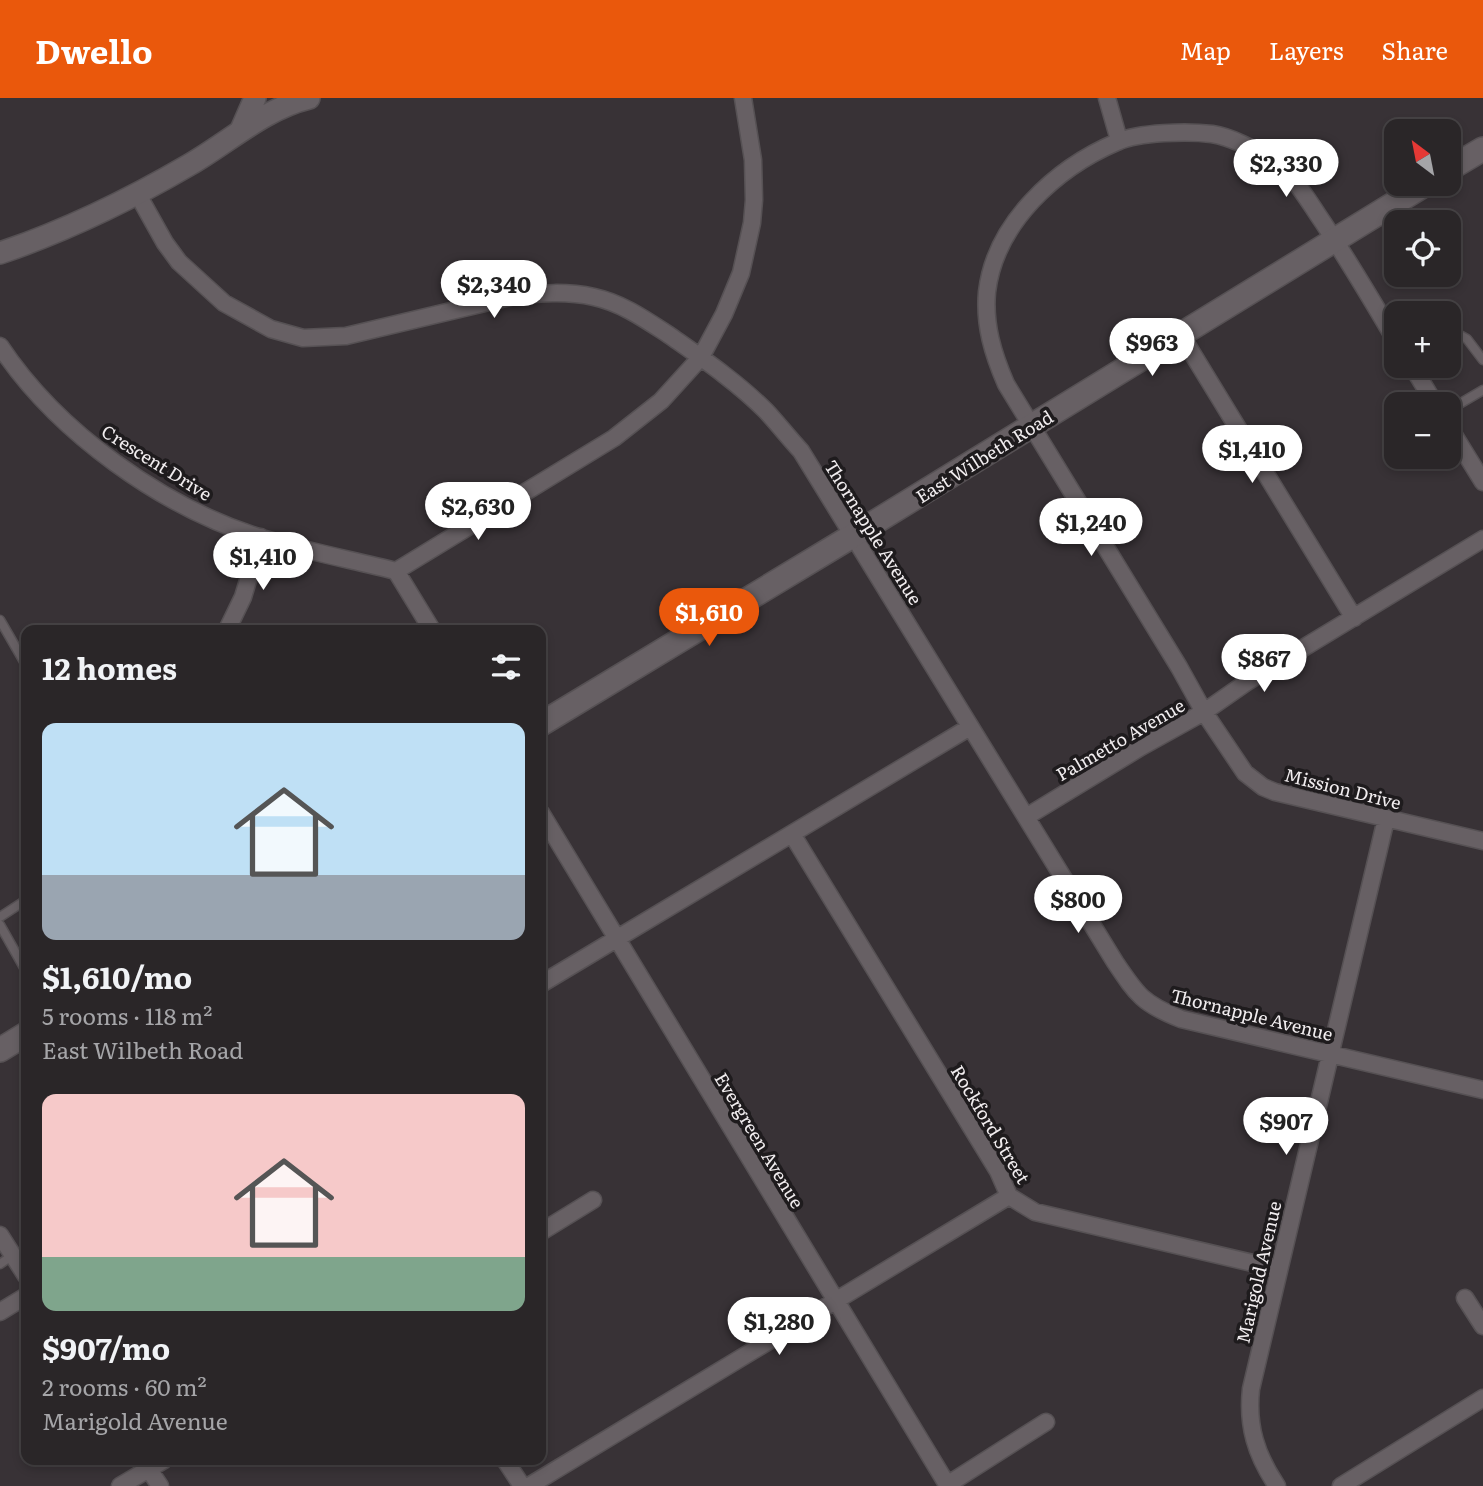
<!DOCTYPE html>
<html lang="en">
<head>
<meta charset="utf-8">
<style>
	:root { --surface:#2a2628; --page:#322e30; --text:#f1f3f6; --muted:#a5a5a8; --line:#464345; --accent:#ea580c }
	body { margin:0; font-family:Literata,serif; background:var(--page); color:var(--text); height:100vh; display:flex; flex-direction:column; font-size:26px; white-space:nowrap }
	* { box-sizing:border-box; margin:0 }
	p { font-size:23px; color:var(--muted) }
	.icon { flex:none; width:38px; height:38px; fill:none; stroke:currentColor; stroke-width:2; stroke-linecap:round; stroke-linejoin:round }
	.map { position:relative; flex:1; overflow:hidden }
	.drawer { position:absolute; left:21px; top:527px; width:525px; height:840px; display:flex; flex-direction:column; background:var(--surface); border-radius:14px; box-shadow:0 4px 10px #0003,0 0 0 2px var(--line) }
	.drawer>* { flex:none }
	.needle { width:46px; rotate:328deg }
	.controls { position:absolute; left:1384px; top:21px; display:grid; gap:14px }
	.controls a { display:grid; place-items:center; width:77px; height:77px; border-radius:14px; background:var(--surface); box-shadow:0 4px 10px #0003,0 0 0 2px var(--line); font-size:35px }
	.price { position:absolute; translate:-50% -60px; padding:0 16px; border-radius:24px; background:#fff; color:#222; font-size:23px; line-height:46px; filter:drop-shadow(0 2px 4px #0008) }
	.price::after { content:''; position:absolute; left:50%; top:42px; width:21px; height:16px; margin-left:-10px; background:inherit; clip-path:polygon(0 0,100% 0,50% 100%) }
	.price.current { background:var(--accent); color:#fff }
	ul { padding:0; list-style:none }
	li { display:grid; align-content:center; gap:14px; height:371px; padding:0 21px }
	li span { display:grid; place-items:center; height:217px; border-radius:14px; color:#555 }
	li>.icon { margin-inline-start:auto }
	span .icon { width:126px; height:126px; fill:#fffc; stroke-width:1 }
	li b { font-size:30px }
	h2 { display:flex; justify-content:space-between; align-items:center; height:84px; padding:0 21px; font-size:30px }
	header { display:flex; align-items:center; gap:42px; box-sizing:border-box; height:98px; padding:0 35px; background:var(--accent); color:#fff }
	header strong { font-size:33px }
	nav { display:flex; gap:38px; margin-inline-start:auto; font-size:24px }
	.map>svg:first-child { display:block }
</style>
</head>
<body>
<header>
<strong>Dwello</strong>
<nav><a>Map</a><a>Layers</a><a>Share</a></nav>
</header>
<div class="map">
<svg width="1483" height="1388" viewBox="0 0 1483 1388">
	<rect width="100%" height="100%" fill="#383236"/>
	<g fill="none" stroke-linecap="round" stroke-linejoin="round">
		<defs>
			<path id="service" d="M1449 231 1467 241 1483 262
				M1449 312 1483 292
				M0 522 26 567
				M0 819 26 802
				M0 827 26 873
				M0 1166 13 1157"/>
			<path id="minor" d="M1107 0 1119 42
				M137 95 165 145 179 164 224 205 271 231 303 240 346 238 514 198C541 195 567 193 594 199 622 205 646 222 669 237 703 261 737 284 766 313 778 326 789 340 801 353L1115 864C1137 897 1143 906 1181 921L1483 992
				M1181 237 1354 520
				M1396 243C1371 201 1346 158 1318 117 1304 96 1292 75 1270 61 1253 51 1232 39 1212 36 1188 33 1139 34 1117 44 1056 70 995 125 987 194 984 227 993 256 1006 286L1179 569 1204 614 1245 675 1263 689 1275 694 1483 743
				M0 248C57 334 163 410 262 440 306 453 352 462 396 473L614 340 661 303 701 259 724 216 741 175 752 125 754 102 753 62 743 0
				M1412 268 1435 306
				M1449 329 1483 384
				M396 473 432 532
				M227 532 243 499 261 439
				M541 715 948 1388
				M1026 719 1141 649 1204 614 1247 584 1483 441
				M792 736 998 1073 1009 1098 1035 1114 1278 1171
				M541 886 970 629
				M541 1134 593 1102
				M0 1137 26 1178
				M1465 1200 1483 1228
				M0 1214 26 1198
				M505 1362 522 1388
				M144 1364 160 1388
				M947 1387 1046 1324
				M120 1388 164 1362
				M529 1388 1009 1098
				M1277 1388C1256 1357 1247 1328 1251 1291L1386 721
				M1341 1388 1483 1300"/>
			<path id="tertiary" d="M241 32 255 0
				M0 155C65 133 129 102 189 67 229 44 264 11 309 0"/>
			<path id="secondary" d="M1449 71 1483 51
				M541 626 854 437 1426 86
				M0 952 26 936"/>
		</defs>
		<!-- service casing -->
		<use href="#service" stroke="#565154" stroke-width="11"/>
		<!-- minor casing -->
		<use href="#minor" stroke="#565154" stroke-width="19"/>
		<!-- tertiary casing -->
		<use href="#tertiary" stroke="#565154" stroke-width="24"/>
		<!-- secondary casing -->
		<use href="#secondary" stroke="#565154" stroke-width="26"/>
		<!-- service -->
		<use href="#service" stroke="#676064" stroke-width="8"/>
		<!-- minor -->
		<use href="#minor" stroke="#676064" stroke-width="16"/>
		<!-- tertiary -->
		<use href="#tertiary" stroke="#676064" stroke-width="21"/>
		<!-- secondary -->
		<use href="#secondary" stroke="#676064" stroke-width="23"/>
	</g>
	<g text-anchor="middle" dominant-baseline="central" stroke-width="7" stroke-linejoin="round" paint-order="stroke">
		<!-- street labels -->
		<g font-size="18" fill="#f1edef" stroke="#1e1b1d">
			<text transform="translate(984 358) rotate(-32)">East Wilbeth Road</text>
			<text transform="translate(157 364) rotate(32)">Crescent Drive</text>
			<text transform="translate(874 434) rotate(58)">Thornapple Avenue</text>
			<text transform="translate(1120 641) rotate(-30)">Palmetto Avenue</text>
			<text transform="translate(1343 690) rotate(14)">Mission Drive</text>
			<text transform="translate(1252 916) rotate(14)">Thornapple Avenue</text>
			<text transform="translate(991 1026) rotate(59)">Rockford Street</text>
			<text transform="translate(760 1042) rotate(59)">Evergreen Avenue</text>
			<text transform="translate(1258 1174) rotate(-77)">Marigold Avenue</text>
		</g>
	</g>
</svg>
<div class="controls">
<a><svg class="needle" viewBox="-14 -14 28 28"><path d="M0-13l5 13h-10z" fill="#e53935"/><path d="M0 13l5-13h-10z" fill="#a5a5a8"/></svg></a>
<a><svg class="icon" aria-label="locate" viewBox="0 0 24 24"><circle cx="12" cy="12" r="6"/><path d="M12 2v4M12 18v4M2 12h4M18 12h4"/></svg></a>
<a>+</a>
<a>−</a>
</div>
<b class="price" style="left:1286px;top:101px">$2,330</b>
<b class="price" style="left:494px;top:222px">$2,340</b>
<b class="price" style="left:1152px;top:280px">$963</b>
<b class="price" style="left:1252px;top:387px">$1,410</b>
<b class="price" style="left:478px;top:444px">$2,630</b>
<b class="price" style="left:1091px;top:460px">$1,240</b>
<b class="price" style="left:263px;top:494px">$1,410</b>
<b class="price current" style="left:709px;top:550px">$1,610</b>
<b class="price" style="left:1264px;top:596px">$867</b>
<b class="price" style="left:1078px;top:837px">$800</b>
<b class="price" style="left:1286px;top:1059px">$907</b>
<b class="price" style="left:779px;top:1259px">$1,280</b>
<section class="drawer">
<h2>12 homes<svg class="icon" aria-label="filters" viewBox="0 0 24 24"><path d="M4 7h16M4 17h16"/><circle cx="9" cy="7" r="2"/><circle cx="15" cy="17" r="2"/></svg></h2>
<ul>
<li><span style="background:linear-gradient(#bfe0f5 70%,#9aa5b1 0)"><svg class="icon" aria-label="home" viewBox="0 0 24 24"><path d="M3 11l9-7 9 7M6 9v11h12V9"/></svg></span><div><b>$1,610/mo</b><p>5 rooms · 118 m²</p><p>East Wilbeth Road</p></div></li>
<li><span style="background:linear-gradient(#f6c9c9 75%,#7fa58c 0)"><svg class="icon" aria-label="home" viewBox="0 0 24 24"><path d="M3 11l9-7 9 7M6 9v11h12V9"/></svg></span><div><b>$907/mo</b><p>2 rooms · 60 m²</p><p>Marigold Avenue</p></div></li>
</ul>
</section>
</div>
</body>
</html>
